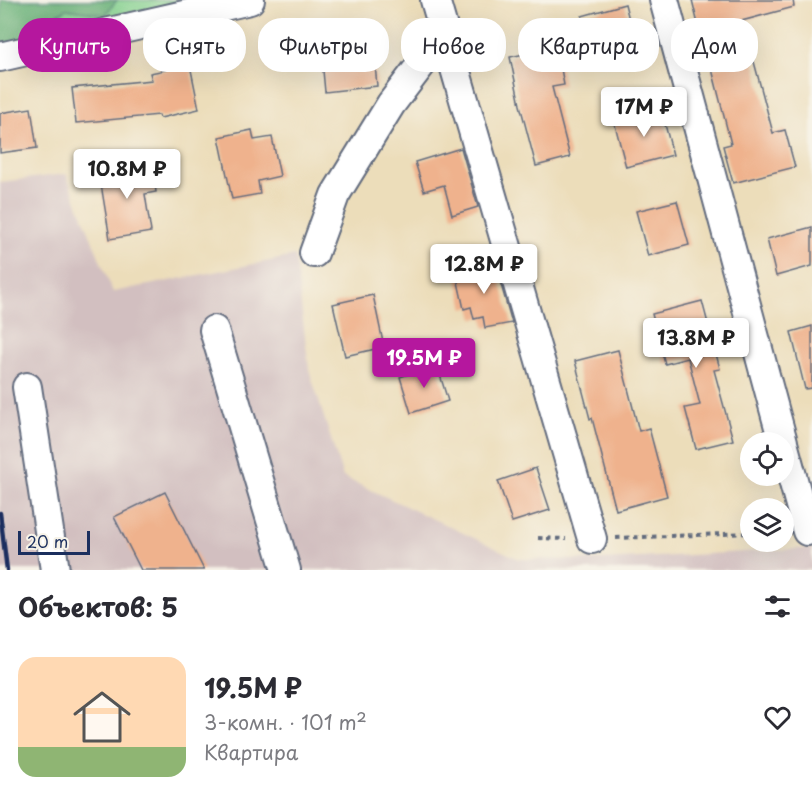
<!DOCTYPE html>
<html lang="ru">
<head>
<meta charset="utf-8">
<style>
	:root { --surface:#fff; --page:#f2f2f3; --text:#2b2b33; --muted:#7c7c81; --line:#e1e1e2; --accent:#b5179e }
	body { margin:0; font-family:"Playpen Sans",sans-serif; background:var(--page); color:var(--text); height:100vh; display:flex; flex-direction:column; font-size:22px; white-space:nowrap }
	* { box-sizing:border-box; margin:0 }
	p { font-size:20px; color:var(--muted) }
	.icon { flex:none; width:33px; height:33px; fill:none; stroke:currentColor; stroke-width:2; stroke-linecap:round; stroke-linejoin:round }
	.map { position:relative; height:570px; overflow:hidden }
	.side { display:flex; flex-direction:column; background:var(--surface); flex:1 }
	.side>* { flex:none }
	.banner { position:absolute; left:18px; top:18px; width:777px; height:54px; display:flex; gap:12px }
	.controls { position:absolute; left:740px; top:432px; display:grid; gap:12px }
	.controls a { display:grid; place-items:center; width:54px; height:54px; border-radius:50%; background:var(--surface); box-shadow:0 6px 24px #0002; font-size:30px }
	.scale { position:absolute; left:18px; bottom:15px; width:72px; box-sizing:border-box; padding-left:6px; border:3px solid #1b2f5e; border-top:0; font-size:16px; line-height:21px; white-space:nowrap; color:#1b2f5e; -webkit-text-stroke:4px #f7f3e8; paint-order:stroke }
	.price { position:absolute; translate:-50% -51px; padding:0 14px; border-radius:6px; background:#fff; color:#222; font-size:20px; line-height:39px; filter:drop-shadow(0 2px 3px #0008) }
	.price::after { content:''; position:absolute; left:50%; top:36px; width:18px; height:14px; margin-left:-9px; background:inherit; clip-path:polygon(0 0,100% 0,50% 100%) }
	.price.selected { background:var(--accent); color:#fff }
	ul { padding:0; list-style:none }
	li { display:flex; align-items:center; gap:18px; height:150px; padding:0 18px }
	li+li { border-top:2px solid var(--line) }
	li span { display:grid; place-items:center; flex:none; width:168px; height:120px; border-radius:18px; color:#555 }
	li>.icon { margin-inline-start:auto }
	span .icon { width:72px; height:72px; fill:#fffc; stroke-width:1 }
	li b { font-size:26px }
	h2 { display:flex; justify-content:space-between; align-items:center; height:72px; padding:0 18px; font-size:26px }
	.chip { padding:0 21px; border-radius:24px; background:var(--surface); box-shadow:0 6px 24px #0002; font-size:21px; line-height:54px }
	.chip.selected { background:var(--accent); color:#fff }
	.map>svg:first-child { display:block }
</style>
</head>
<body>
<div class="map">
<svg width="812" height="570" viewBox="0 0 812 570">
	<rect width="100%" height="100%" fill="#f7f3e8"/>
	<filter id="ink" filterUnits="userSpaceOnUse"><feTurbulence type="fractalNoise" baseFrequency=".0167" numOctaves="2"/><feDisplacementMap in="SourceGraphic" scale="12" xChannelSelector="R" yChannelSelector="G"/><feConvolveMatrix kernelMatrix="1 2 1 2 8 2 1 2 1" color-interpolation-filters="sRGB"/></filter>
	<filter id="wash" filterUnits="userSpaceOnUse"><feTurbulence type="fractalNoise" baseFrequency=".008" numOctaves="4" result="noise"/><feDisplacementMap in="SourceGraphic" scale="24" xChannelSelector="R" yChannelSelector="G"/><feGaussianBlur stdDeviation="1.35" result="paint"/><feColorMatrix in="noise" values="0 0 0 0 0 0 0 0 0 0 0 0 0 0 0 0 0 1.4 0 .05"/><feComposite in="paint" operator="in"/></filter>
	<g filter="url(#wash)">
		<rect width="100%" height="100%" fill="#ecddba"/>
		<!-- industrial -->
		<path fill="#d2bfc0" d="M66 174 113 292 295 256 309 370 343 477 519 559 604 560 812 548V570H0V182Z"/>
		<!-- green -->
		<path fill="#83d08e" stroke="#4f8076" stroke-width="1.5" d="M117 0H237L7 45 67 9 104 15Z"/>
		<!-- forest -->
		<path fill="#6ab279" stroke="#42706c" stroke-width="1.5" d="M1 0H117L105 15 67 9 50 18 45 40 0 43Z"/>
		<g id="blocks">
			<!-- building -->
			<path fill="#efb28d" d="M692 0H793L794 7 700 32Z
				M625 4 635 43 592 54 582 16Z
				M373 43 377 86 325 92 321 49Z
				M557 47 564 85 552 87 570 157 536 166 520 105 510 57Z
				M753 58 773 133 785 130 795 167 733 183 723 146 731 144 712 69Z
				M190 65 199 109 160 118 159 115 76 123 72 88 152 80 150 73Z
				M31 108 37 148 0 153V113Z
				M661 109 673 155 626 167 614 121Z
				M252 130 254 140 272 137 280 176 258 181 260 194 232 199 219 137Z
				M461 148 478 207 452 215 444 185 424 191 415 162Z
				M152 164 156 192 145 194 151 232 110 239 99 172Z
				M677 201 689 245 648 256 636 211Z
				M812 227V266L776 276 767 239Z
				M495 264 512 323 485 328 483 317 474 319 471 307 464 309 456 273Z
				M373 295 384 347 345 356 333 304Z
				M702 301 720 369 714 370 733 440 696 449 685 408 700 405 688 358 665 364 652 314Z
				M812 326V388L805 389 791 332Z
				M618 350 639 431 649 428 667 496 616 510 592 418 590 419 575 361Z
				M437 365 448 401 411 413 400 377Z
				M536 468 550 510 512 522 498 481Z
				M165 492 204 570H141L114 517Z"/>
		</g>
	</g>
	<g filter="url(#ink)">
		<use href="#blocks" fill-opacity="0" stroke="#646c7e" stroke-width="1.5"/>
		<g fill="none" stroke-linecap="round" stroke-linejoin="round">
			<defs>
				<path id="minor" d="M435 0 592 539
					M664 0 783 442
					M0 57 250 0
					M314 253 335 195 391 104 445 33
					M214 330 286 570
					M27 387 55 570
					M783 443 807 531"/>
			</defs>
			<!-- minor casing -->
			<use href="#minor" stroke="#646c7e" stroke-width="32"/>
			<!-- path -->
			<path stroke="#646c7e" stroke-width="4" stroke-dasharray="4.5 4.5" stroke-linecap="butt" d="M538 538 566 539
				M616 538 750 533"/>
			<!-- minor -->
			<use href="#minor" stroke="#fff" stroke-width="28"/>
			<!-- rail -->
			<path stroke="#1b2f5e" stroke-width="4.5" d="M0 513 7 570"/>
		</g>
	</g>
</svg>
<div class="controls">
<a><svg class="icon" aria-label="locate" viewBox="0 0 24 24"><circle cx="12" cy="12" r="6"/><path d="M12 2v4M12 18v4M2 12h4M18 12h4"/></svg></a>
<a><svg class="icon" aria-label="layers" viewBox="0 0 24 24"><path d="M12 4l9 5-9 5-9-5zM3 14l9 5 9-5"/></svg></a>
</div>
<div class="scale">20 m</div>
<b class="price" style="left:644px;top:138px">17M ₽</b>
<b class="price" style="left:127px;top:200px">10.8M ₽</b>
<b class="price" style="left:484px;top:295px">12.8M ₽</b>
<b class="price" style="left:696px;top:369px">13.8M ₽</b>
<b class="price selected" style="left:424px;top:389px">19.5M ₽</b>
<div class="banner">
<a class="chip selected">Купить</a>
<a class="chip">Снять</a>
<a class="chip">Фильтры</a>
<a class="chip">Новое</a>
<a class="chip">Квартира</a>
<a class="chip">Дом</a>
</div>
</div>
<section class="side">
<h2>Объектов: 5<svg class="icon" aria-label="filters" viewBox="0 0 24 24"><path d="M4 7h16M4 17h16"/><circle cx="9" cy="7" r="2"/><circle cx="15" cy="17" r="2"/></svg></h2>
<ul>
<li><span style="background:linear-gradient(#ffd9b3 75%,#8fb573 0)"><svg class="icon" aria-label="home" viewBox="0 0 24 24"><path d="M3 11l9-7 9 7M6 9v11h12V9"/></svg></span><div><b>19.5M ₽</b><p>3-комн. · 101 m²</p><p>Квартира</p></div><svg class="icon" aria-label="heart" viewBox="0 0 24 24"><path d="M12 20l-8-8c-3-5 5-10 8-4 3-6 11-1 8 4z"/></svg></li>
</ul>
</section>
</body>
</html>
